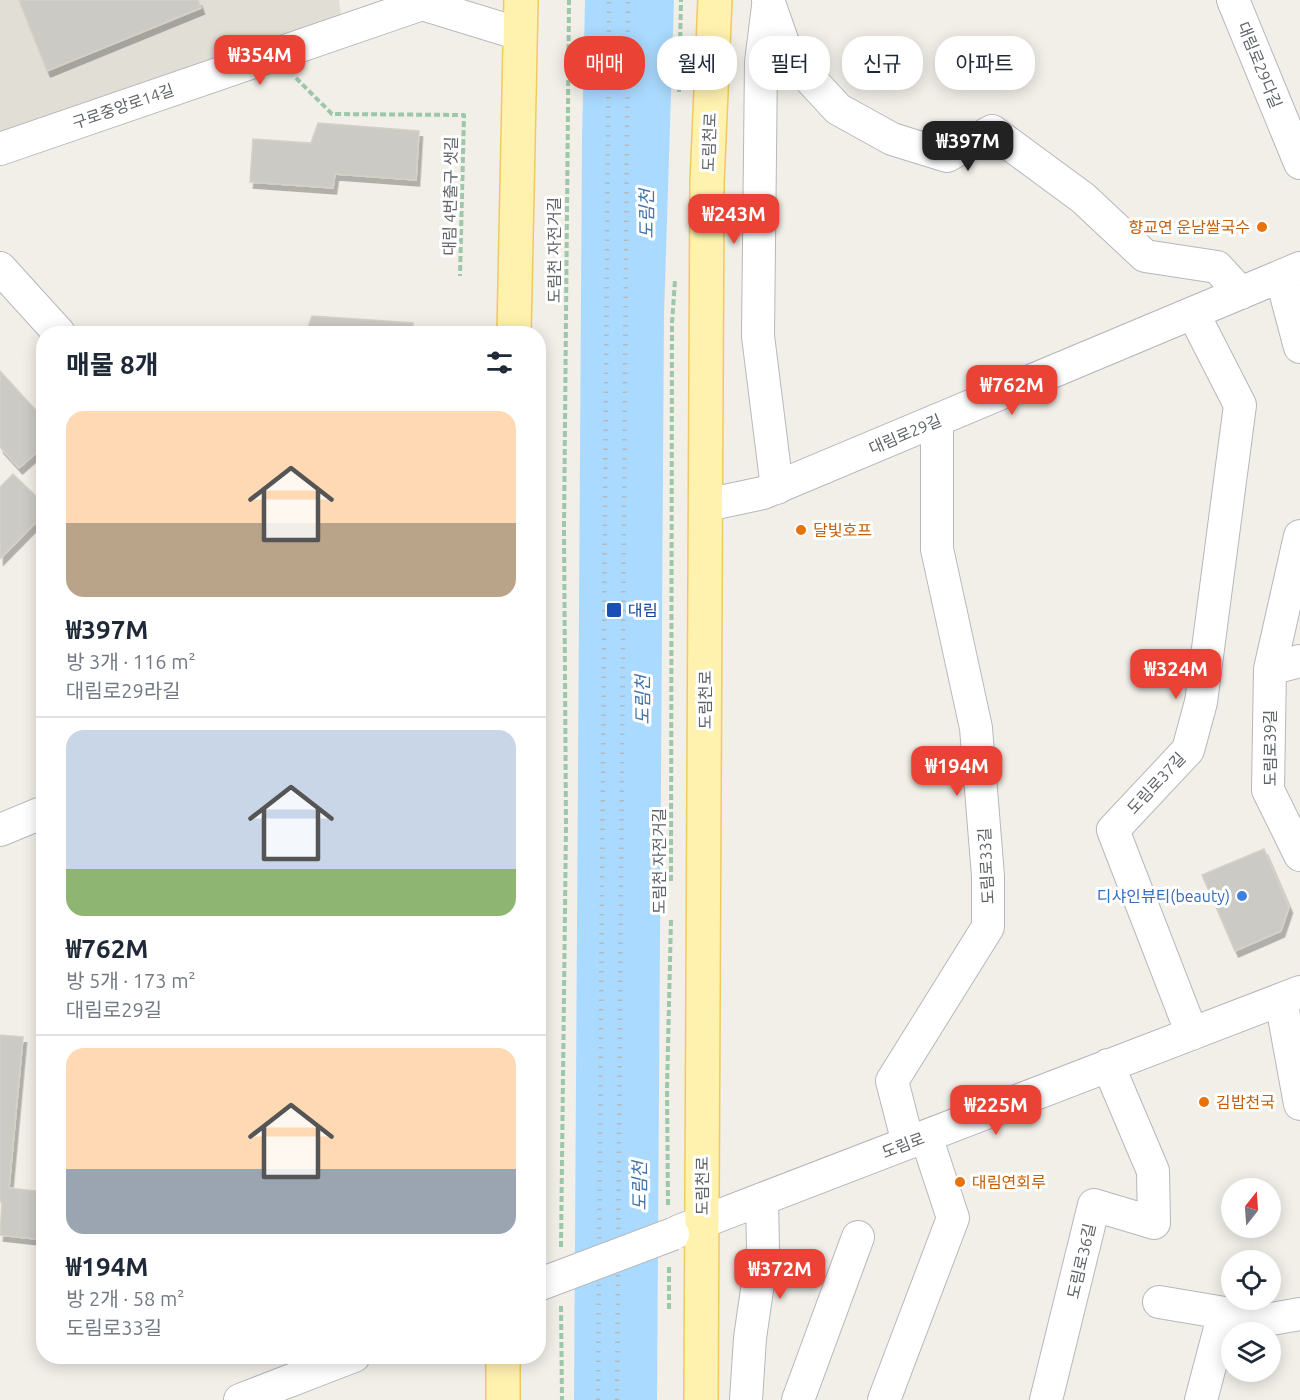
<!DOCTYPE html>
<html lang="ko">
<head>
<meta charset="utf-8">
<style>
	:root { --surface:#fff; --page:#f6f6f7; --text:#1f2937; --muted:#747a83; --line:#e0e1e3; --accent:#ea4335 }
	body { margin:0; font-family:Ubuntu,"Noto Sans KR",sans-serif; background:var(--page); color:var(--text); height:100vh; display:flex; flex-direction:column; font-size:22px; white-space:nowrap }
	* { box-sizing:border-box; margin:0 }
	p { font-size:20px; color:var(--muted) }
	.icon { flex:none; width:33px; height:33px; fill:none; stroke:currentColor; stroke-width:2; stroke-linecap:round; stroke-linejoin:round }
	.map { position:relative; flex:1; overflow:hidden }
	.drawer { position:absolute; left:36px; top:326px; width:510px; height:1038px; display:flex; flex-direction:column; background:var(--surface); border-radius:24px; box-shadow:0 3px 15px #0003 }
	.drawer>* { flex:none }
	.guide { position:absolute; left:564px; top:36px; width:570px; height:54px; display:flex; gap:12px }
	.needle { width:39px; rotate:17deg }
	.controls { position:absolute; left:1221px; top:1178px; display:grid; gap:12px }
	.controls a { display:grid; place-items:center; width:60px; height:60px; border-radius:50%; background:var(--surface); box-shadow:0 3px 15px #0003; font-size:30px }
	.price { position:absolute; translate:-50% -51px; padding:0 14px; border-radius:12px; background:var(--accent); color:#fff; font-size:20px; line-height:39px; filter:drop-shadow(0 2px 3px #0008) }
	.price::after { content:''; position:absolute; left:50%; top:36px; width:18px; height:14px; margin-left:-9px; background:inherit; clip-path:polygon(0 0,100% 0,50% 100%) }
	.price.on { background:#222; color:#fff }
	ul { padding:0; list-style:none }
	li { display:grid; align-content:center; gap:12px; height:318px; padding:0 30px }
	li+li { border-top:2px solid var(--line) }
	li span { display:grid; place-items:center; height:186px; border-radius:18px; color:#555 }
	li>.icon { margin-inline-start:auto }
	span .icon { width:108px; height:108px; fill:#fffc; stroke-width:1 }
	li b { font-size:26px }
	h2 { display:flex; justify-content:space-between; align-items:center; height:72px; padding:0 30px; font-size:26px }
	.tag { padding:0 21px; border-radius:24px; background:var(--surface); box-shadow:0 3px 15px #0003; font-size:21px; line-height:54px }
	.tag.on { background:var(--accent); color:#fff }
	.map>svg:first-child { display:block }
</style>
</head>
<body>
<div class="map">
<svg width="1300" height="1400" viewBox="0 0 1300 1400">
	<defs>
		<filter id="shadow"><feDropShadow dx="3.5" dy="6" stdDeviation="0" flood-color="#0004"/></filter>
	</defs>
	<rect width="100%" height="100%" fill="#f1efe8"/>
	<!-- education -->
	<path fill="#e1ded6" d="M0 0H339L343 31 0 149Z"/>
	<!-- water -->
	<path fill="#aadaff" d="M585 0H674L664 314 657 1400H574L582 141Z"/>
	<!-- building -->
	<path fill="#cccac5" stroke="#d6d1c6" stroke-width="1.5" filter="url(#shadow)" d="M19 0H198L201 8 47 71Z
		M318 123 419 131 416 180 335 174 333 188 250 182 253 139 311 143Z
		M312 316 413 323V333H306Z
		M0 371 44 419V446L19 468 0 447Z
		M13 474 44 504V514L0 559V487Z
		M1264 849 1289 907 1281 931 1235 951 1202 875Z
		M0 1035 23 1037 9 1188 44 1192V1240L0 1235 2 1202H0Z"/>
	<g fill="none" stroke-linecap="round" stroke-linejoin="round">
		<defs>
			<path id="minor" d="M768 0 787 54 838 109 892 139 947 156 992 131 1083 198 1145 256 1217 267 1241 293
				M1233 0 1300 163
				M768 6 761 62 758 336 777 488
				M0 149 422 4 520 34
				M0 268 59 333
				M1281 276 1300 347
				M706 505 763 493 1300 268
				M1300 661 1270 669 1268 790 1300 855
				M1270 669 1300 536
				M0 830 44 812
				M1281 1000 1300 1104
				M1192 1034 1113 830 1188 750 1201 702 1240 405 1193 313
				M908 1143 892 1081 988 927V876L976 728 937 549V420
				M679 1231 1300 992
				M1159 1302 1266 1320 1300 1314
				M240 1400 354 1356
				M746 1400 750 1338 763 1249 762 1199
				M798 1400 858 1237
				M884 1400 953 1218 926 1136
				M1046 1400 1094 1205 1154 1223 1153 1171 1108 1065
				M1201 1400 1224 1313"/>
			<path id="major" d="M514 333 521 0
				M503 1356V1400
				M701 1400 707 183 715 0"/>
		</defs>
		<!-- minor casing -->
		<use href="#minor" stroke="#b5b8bc" stroke-width="34"/>
		<!-- major casing -->
		<use href="#major" stroke="#f2c960" stroke-width="36"/>
		<!-- path -->
		<path stroke="#9cc7a9" stroke-width="4" stroke-dasharray="6 3" stroke-linecap="butt" d="M296 78 332 114 464 115 460 276
			M679 92 681 0
			M671 881 672 323 675 280
			M668 1205 667 1089 671 919
			M561 1247 566 825 564 529 569 0
			M669 1267V1310
			M561 1306 562 1400"/>
		<!-- minor -->
		<use href="#minor" stroke="#fff" stroke-width="32"/>
		<!-- major -->
		<use href="#major" stroke="#fff2af" stroke-width="33"/>
		<!-- rail -->
		<path stroke="#b6b7b8" stroke-width="4.5" stroke-dasharray="1.5 8" stroke-linecap="butt" d="M598 1400 609 0
			M617 1400 628 0"/>
		<defs>
			<path id="minor-bridge" d="M538 1285 673 1234"/>
		</defs>
		<!-- minor-bridge casing -->
		<use href="#minor-bridge" stroke="#b5b8bc" stroke-width="34" stroke-linecap="butt"/>
		<!-- minor-bridge -->
		<use href="#minor-bridge" stroke="#fff" stroke-width="32"/>
	</g>
	<!-- markers -->
	<g fill="#e8710a" stroke="#fff" stroke-width="2">
		<circle cx="1262" cy="227" r="6"/>
		<circle cx="801" cy="530" r="6"/>
		<circle cx="1204" cy="1102" r="6"/>
		<circle cx="960" cy="1182" r="6"/>
	</g>
	<rect fill="#1a4fb4" stroke="#fff" stroke-width="2" x="606" y="602" width="16" height="16" rx="3"/>
	<circle fill="#3f7fe0" stroke="#fff" stroke-width="2" cx="1242" cy="896" r="6"/>
	<g text-anchor="middle" dominant-baseline="central" stroke-width="6" stroke-linejoin="round" paint-order="stroke">
		<!-- street labels -->
		<g font-size="16" fill="#5f6368" stroke="#fff">
			<text transform="translate(1260 65) rotate(68)">대림로29다길</text>
			<text transform="translate(123 106) rotate(-19)">구로중앙로14길</text>
			<text transform="translate(709 142) rotate(-88)">도림천로</text>
			<text transform="translate(450 196) rotate(-89)">대림 4번출구 샛길</text>
			<text transform="translate(554 250) rotate(-90)">도림천 자전거길</text>
			<text transform="translate(905 434) rotate(-23)">대림로29길</text>
			<text transform="translate(705 700) rotate(-90)">도림천로</text>
			<text transform="translate(1270 748) rotate(-90)">도림로39길</text>
			<text transform="translate(1156 783) rotate(-47)">도림로37길</text>
			<text transform="translate(659 861) rotate(-90)">도림천 자전거길</text>
			<text transform="translate(986 866) rotate(-93)">도림로33길</text>
			<text transform="translate(903 1145) rotate(-21)">도림로</text>
			<text transform="translate(702 1186) rotate(-90)">도림천로</text>
			<text transform="translate(1081 1261) rotate(-77)">도림로36길</text>
		</g>
		<!-- food labels -->
		<g font-size="16" fill="#c56008" stroke="#fff" text-anchor="start">
			<text x="1250" y="227" text-anchor="end">향교연 운남쌀국수</text>
			<text x="813" y="530">달빛호프</text>
			<text x="1216" y="1102">김밥천국</text>
			<text x="972" y="1182">대림연회루</text>
		</g>
		<!-- transit labels -->
		<g font-size="16" fill="#164399" stroke="#fff" text-anchor="start">
			<text x="628" y="610">대림</text>
		</g>
		<!-- shop labels -->
		<g font-size="16" fill="#366cbe" stroke="#fff" text-anchor="end">
			<text x="1230" y="896">디샤인뷰티(beauty)</text>
		</g>
		<!-- water labels -->
		<g font-size="18" font-style="italic" fill="#4174aa" stroke="#fff">
			<text transform="translate(646 214) rotate(-90)">도림천</text>
			<text transform="translate(642 700) rotate(-90)">도림천</text>
			<text transform="translate(639 1186) rotate(-90)">도림천</text>
		</g>
	</g>
</svg>
<div class="controls">
<a><svg class="needle" viewBox="-14 -14 28 28"><path d="M0-13l5 13h-10z" fill="#e53935"/><path d="M0 13l5-13h-10z" fill="#747a83"/></svg></a>
<a><svg class="icon" aria-label="locate" viewBox="0 0 24 24"><circle cx="12" cy="12" r="6"/><path d="M12 2v4M12 18v4M2 12h4M18 12h4"/></svg></a>
<a><svg class="icon" aria-label="layers" viewBox="0 0 24 24"><path d="M12 4l9 5-9 5-9-5zM3 14l9 5 9-5"/></svg></a>
</div>
<b class="price" style="left:260px;top:86px">₩354M</b>
<b class="price on" style="left:968px;top:172px">₩397M</b>
<b class="price" style="left:734px;top:245px">₩243M</b>
<b class="price" style="left:1012px;top:416px">₩762M</b>
<b class="price" style="left:1176px;top:700px">₩324M</b>
<b class="price" style="left:957px;top:797px">₩194M</b>
<b class="price" style="left:996px;top:1136px">₩225M</b>
<b class="price" style="left:780px;top:1300px">₩372M</b>
<div class="guide">
<a class="tag on">매매</a>
<a class="tag">월세</a>
<a class="tag">필터</a>
<a class="tag">신규</a>
<a class="tag">아파트</a>
</div>
<section class="drawer">
<h2>매물 8개<svg class="icon" aria-label="filters" viewBox="0 0 24 24"><path d="M4 7h16M4 17h16"/><circle cx="9" cy="7" r="2"/><circle cx="15" cy="17" r="2"/></svg></h2>
<ul>
<li><span style="background:linear-gradient(#ffd9b3 60%,#b9a48a 0)"><svg class="icon" aria-label="home" viewBox="0 0 24 24"><path d="M3 11l9-7 9 7M6 9v11h12V9"/></svg></span><div><b>₩397M</b><p>방 3개 · 116 m²</p><p>대림로29라길</p></div></li>
<li><span style="background:linear-gradient(#c9d6e8 75%,#8fb573 0)"><svg class="icon" aria-label="home" viewBox="0 0 24 24"><path d="M3 11l9-7 9 7M6 9v11h12V9"/></svg></span><div><b>₩762M</b><p>방 5개 · 173 m²</p><p>대림로29길</p></div></li>
<li><span style="background:linear-gradient(#ffd9b3 65%,#9aa5b1 0)"><svg class="icon" aria-label="home" viewBox="0 0 24 24"><path d="M3 11l9-7 9 7M6 9v11h12V9"/></svg></span><div><b>₩194M</b><p>방 2개 · 58 m²</p><p>도림로33길</p></div></li>
</ul>
</section>
</div>
</body>
</html>
